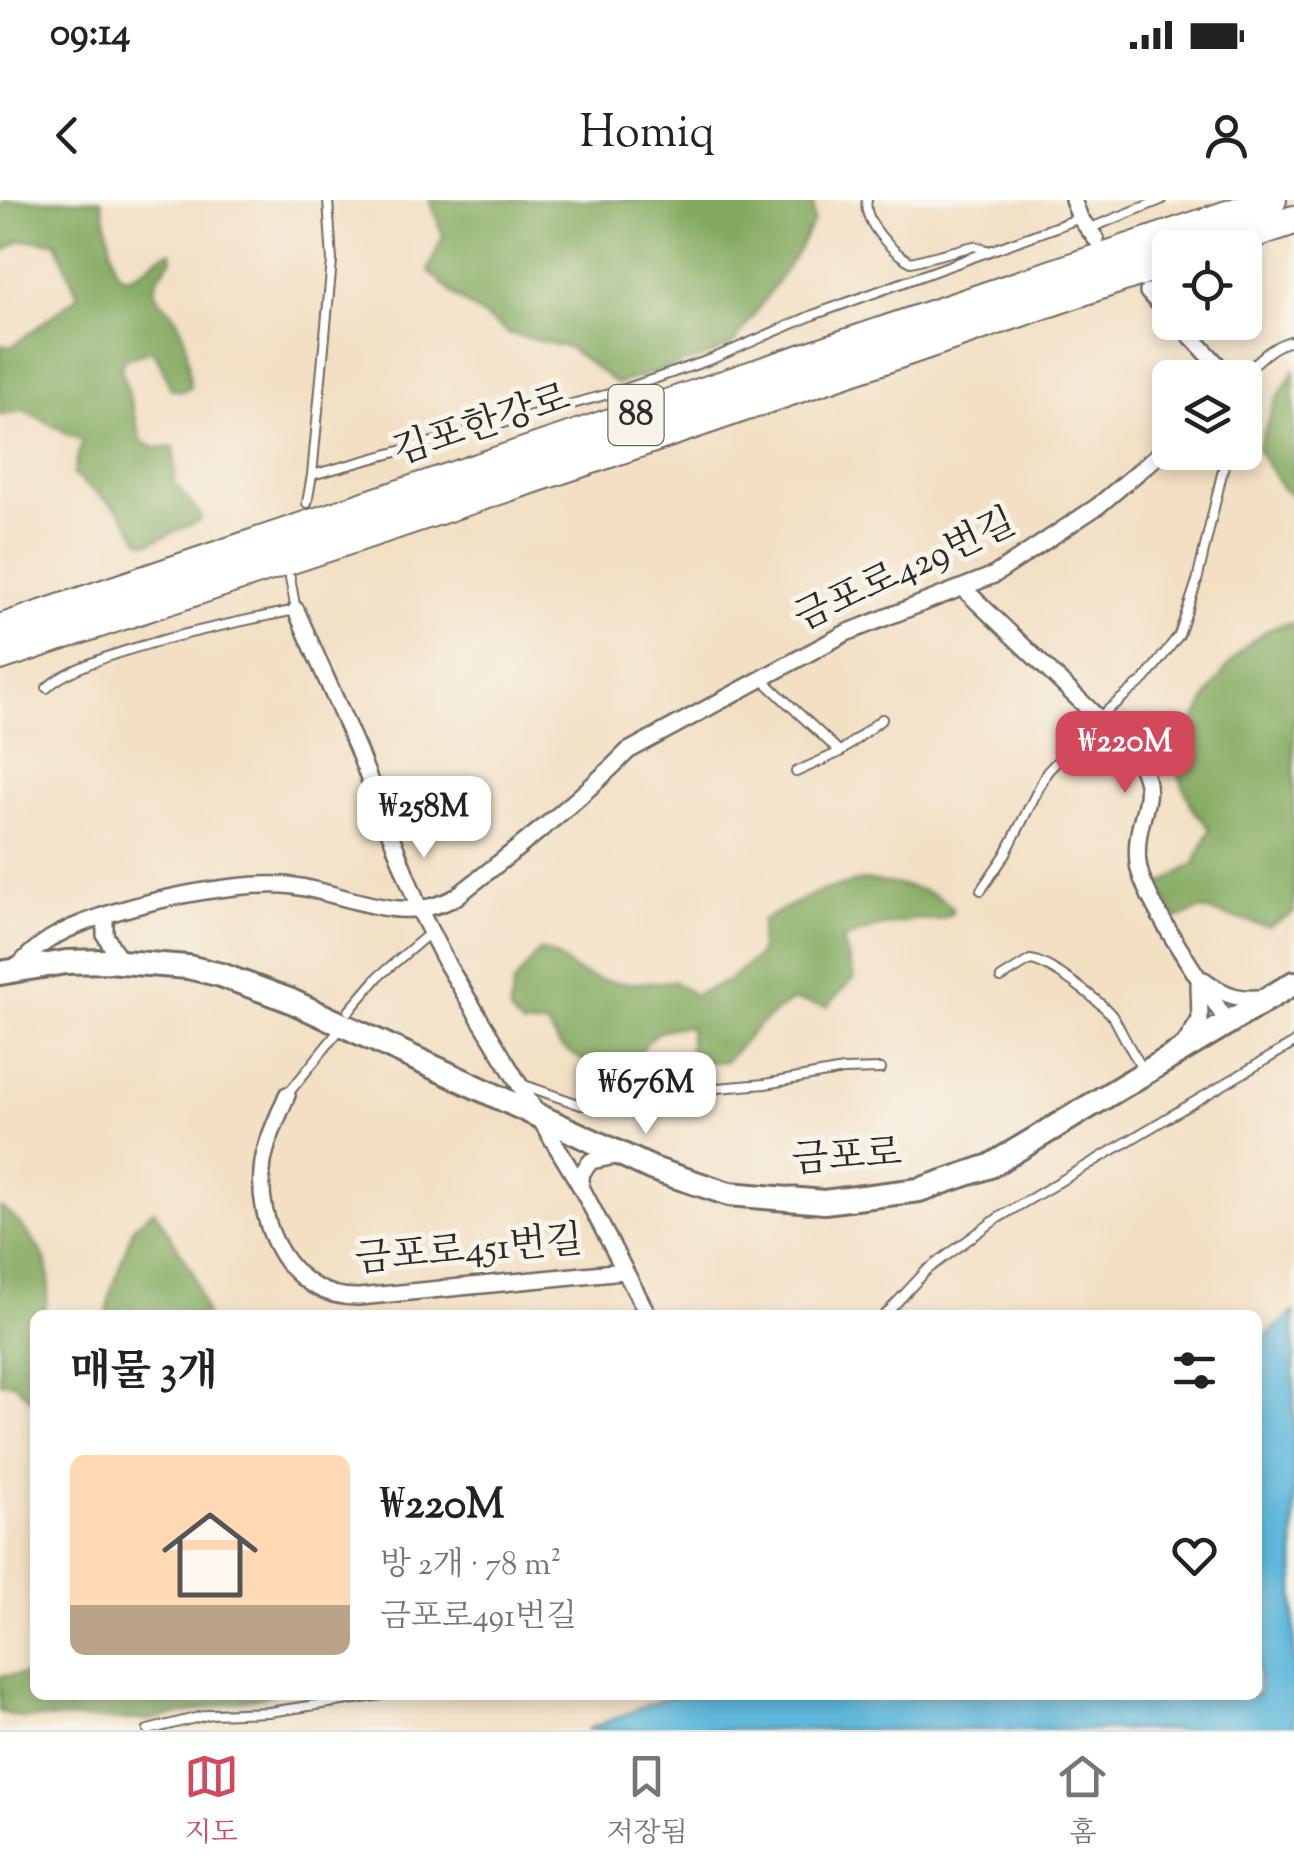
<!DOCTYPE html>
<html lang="ko">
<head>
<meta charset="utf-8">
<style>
	:root { --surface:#fff; --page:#f2f2f2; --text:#222; --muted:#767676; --line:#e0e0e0; --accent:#d1495b }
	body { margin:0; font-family:"Sorts Mill Goudy","Noto Serif KR",serif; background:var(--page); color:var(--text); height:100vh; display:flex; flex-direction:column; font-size:38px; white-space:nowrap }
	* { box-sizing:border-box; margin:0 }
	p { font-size:32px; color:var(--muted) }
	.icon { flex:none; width:55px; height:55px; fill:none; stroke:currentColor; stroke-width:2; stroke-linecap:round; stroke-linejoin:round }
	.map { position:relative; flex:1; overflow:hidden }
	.panel { position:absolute; left:30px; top:1110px; width:1232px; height:390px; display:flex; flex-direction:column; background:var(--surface); border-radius:15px; box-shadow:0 5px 15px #0003 }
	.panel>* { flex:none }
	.tools { position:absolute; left:1152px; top:30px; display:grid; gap:20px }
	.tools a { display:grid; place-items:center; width:110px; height:110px; border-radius:15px; background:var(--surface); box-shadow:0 5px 15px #0003; font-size:50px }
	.price { position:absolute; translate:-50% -85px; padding:0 22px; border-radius:20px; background:#fff; color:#222; font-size:32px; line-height:65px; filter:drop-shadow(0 2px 5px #0008) }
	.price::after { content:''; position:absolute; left:50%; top:60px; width:30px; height:22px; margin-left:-15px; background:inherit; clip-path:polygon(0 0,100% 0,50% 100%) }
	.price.active { background:var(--accent); color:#fff }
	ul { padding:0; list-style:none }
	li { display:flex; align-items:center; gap:30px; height:250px; padding:0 40px }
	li+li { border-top:2px solid var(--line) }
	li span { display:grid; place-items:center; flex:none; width:280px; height:200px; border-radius:15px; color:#555 }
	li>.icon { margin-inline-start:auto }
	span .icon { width:120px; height:120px; fill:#fffc; stroke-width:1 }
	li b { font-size:42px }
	h2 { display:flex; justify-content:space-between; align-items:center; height:120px; padding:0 40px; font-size:42px }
	.status { display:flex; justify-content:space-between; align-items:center; height:70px; padding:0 50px; background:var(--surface); direction:ltr }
	.status svg { height:28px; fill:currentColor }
	header { display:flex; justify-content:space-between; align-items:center; height:130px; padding:0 40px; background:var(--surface); font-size:45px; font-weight:600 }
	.tab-bar { display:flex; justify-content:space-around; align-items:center; height:140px; border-top:2px solid var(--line); background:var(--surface); font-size:28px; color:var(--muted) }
	.tab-bar a { display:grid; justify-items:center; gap:5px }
	.tab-bar .active { color:var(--accent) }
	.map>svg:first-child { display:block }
</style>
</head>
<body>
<div class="status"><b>09:14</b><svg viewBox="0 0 49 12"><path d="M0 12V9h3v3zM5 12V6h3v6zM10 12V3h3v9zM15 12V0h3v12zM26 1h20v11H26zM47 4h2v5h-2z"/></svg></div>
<header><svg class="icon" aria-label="back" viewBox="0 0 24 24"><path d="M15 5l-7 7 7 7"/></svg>Homiq<svg class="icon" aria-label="person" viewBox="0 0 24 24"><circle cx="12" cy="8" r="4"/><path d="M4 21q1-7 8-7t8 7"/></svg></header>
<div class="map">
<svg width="1294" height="1530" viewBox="0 0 1294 1530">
	<rect width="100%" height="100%" fill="#f7f3e8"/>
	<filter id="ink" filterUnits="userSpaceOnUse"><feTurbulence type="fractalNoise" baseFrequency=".01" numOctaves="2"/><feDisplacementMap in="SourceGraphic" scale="20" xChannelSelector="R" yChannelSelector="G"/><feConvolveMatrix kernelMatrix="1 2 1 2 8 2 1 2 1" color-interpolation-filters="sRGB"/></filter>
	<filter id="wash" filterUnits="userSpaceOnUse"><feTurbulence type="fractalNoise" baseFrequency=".0048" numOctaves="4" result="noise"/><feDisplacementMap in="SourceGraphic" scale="40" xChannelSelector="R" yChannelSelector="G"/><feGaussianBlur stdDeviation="2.25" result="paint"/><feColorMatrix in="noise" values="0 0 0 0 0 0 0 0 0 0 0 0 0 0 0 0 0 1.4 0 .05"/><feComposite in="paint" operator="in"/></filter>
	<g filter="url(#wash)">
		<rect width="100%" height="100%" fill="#f3dfc3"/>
		<!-- forest -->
		<path fill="#84aa60" stroke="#586a46" stroke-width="2.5" d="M4 0H101L116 70 124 77C145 76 152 55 171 52L172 59C136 100 164 94 180 125 188 141 189 170 190 188L181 191 171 189 158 159 151 150 124 159 121 167 142 242 155 248 174 247 175 284 200 314 201 320 149 343 141 341 119 310 73 275 82 241 24 210 0 216V145L11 147 78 96 56 42 20 40 0 53V10Z
			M429 0H813L814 21 797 53 734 143 710 155 617 184 569 148 508 133 458 98 428 71 443 35Z
			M1294 170V297L1283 289 1257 249 1277 199Z
			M1294 423V713L1268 727 1200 709 1177 719 1159 686 1195 663 1210 629 1193 609 1174 564C1196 516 1235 426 1294 423Z
			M864 680C891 684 937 686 953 710L950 715 937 720 918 719 874 728 843 739 854 778 827 807 792 800 758 826 725 862 690 861V827C657 825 645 839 633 868L608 876 560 846 547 825 522 826 509 811 514 783 539 751C557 752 561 762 575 770 604 787 640 784 673 781L694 795 728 781 759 755 762 720 818 692Z
			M0 1007C16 1016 41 1047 47 1065 52 1081 47 1099 43 1115H35V1204L14 1183 0 1182Z
			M154 1010 192 1070 206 1115H107L110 1094 134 1026Z
			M35 1474V1495H272L150 1520 23 1518 0 1512V1476Z"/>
		<!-- water -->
		<path fill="#5fb8dc" stroke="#457284" stroke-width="2.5" d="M1294 1112V1530H586L672 1495H1258V1143Z"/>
	</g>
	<g filter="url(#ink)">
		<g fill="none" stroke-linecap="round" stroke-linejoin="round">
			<defs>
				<path id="service" d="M867 0C862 21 893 53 911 62L974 46 990 51 1080 18
					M1088 29 1161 0
					M1240 178C1257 162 1271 145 1294 140
					M312 275 616 192 712 159 813 115 990 51
					M307 303 312 275 332 61 328 0
					M763 480 840 552 796 572
					M47 488C82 452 242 421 296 410L290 378
					M840 552 882 519
					M981 690 1005 655 1047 572 1098 518 1145 479 1179 435 1197 381 1227 252
					M1001 778 1030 760C1048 761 1106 804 1115 820 1125 838 1131 853 1144 869
					M349 811 379 776 431 732
					M524 885 581 905 617 904 660 901 693 890 765 884 843 870 881 869
					M287 895 337 833
					M885 1115 927 1070 998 1018 1294 843
					M148 1530 211 1514 269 1512 382 1495"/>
				<path id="minor" d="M1073 0 1080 18 1096 39
					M1148 92 1170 115
					M1178 122 1230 178
					M964 389 1122 541C1172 594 1132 607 1138 663 1141 697 1207 790 1228 823
					M296 410 357 548 420 711 448 766 581 987 648 1115
					M105 716V735L120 761
					M16 769C26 757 37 747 50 739 99 708 237 678 294 686 349 694 402 727 456 697 515 650 575 605 628 551L846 433 994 375 1098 306 1170 245
					M1204 780C1225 796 1241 801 1266 797
					M1184 845 1200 820 1199 784
					M287 895C278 917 267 939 263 962 254 1025 290 1099 359 1097L624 1071
					M581 987V974L591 961 621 955"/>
				<path id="secondary" d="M0 773 66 762 108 761 188 767 221 775 289 800 653 969 729 994 824 1002 919 990 990 966 1294 783"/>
				<path id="trunk" d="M1210 48 1294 20
					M0 429 1272 0
					M0 456 592 259 1170 61"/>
			</defs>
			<!-- service casing -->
			<use href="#service" stroke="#716a60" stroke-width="12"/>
			<!-- minor casing -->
			<use href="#minor" stroke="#716a60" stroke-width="20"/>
			<!-- secondary casing -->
			<use href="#secondary" stroke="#716a60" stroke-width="28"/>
			<!-- trunk casing -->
			<use href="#trunk" stroke="#716a60" stroke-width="32"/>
			<!-- service -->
			<use href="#service" stroke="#fff" stroke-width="8"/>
			<!-- minor -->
			<use href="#minor" stroke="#fff" stroke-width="15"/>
			<!-- secondary -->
			<use href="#secondary" stroke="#fff" stroke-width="22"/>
			<!-- trunk -->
			<use href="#trunk" stroke="#fff" stroke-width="28"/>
		</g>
	</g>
	<g text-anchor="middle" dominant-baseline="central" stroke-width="10" stroke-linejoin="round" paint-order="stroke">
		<!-- shield labels -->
		<rect fill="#f7f3e8" stroke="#686764" stroke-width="2.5" x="608.5" y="185" width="55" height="60" rx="8"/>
		<g font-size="35" font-weight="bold" fill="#2b2b2b">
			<text x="636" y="215">88</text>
		</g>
		<!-- street labels -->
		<g font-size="38" fill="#2b2b2b" stroke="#f7f3e8">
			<text transform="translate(482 227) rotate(-18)">김포한강로</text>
			<text transform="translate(906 372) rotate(-25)">금포로429번길</text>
			<text transform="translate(847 959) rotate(-4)">금포로</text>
			<text transform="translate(469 1052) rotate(-5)">금포로451번길</text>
		</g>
	</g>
</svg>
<div class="tools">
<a><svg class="icon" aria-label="locate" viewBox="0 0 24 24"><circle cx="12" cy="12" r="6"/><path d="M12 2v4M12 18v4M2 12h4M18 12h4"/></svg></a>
<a><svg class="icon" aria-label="layers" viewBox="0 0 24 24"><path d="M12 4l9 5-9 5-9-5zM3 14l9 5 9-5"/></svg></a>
</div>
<b class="price active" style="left:1125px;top:596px">₩220M</b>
<b class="price" style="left:424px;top:661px">₩258M</b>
<b class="price" style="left:646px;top:937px">₩676M</b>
<section class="panel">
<h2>매물 3개<svg class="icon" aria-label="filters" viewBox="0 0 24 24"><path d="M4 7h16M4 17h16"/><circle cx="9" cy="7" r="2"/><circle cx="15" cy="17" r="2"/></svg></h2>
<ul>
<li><span style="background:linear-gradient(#ffd9b3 75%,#b9a48a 0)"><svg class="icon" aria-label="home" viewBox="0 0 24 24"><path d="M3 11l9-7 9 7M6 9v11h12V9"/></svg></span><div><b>₩220M</b><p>방 2개 · 78 m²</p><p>금포로491번길</p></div><svg class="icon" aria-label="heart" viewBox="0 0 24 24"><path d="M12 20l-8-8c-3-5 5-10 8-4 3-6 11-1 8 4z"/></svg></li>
</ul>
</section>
</div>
<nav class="tab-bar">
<a class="active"><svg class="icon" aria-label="map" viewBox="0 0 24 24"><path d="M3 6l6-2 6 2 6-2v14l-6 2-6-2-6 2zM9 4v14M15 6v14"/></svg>지도</a>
<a><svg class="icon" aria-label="saved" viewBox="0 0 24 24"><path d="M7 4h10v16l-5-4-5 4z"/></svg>저장됨</a>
<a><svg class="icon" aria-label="home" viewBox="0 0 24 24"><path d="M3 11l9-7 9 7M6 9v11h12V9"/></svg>홈</a>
</nav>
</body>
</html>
